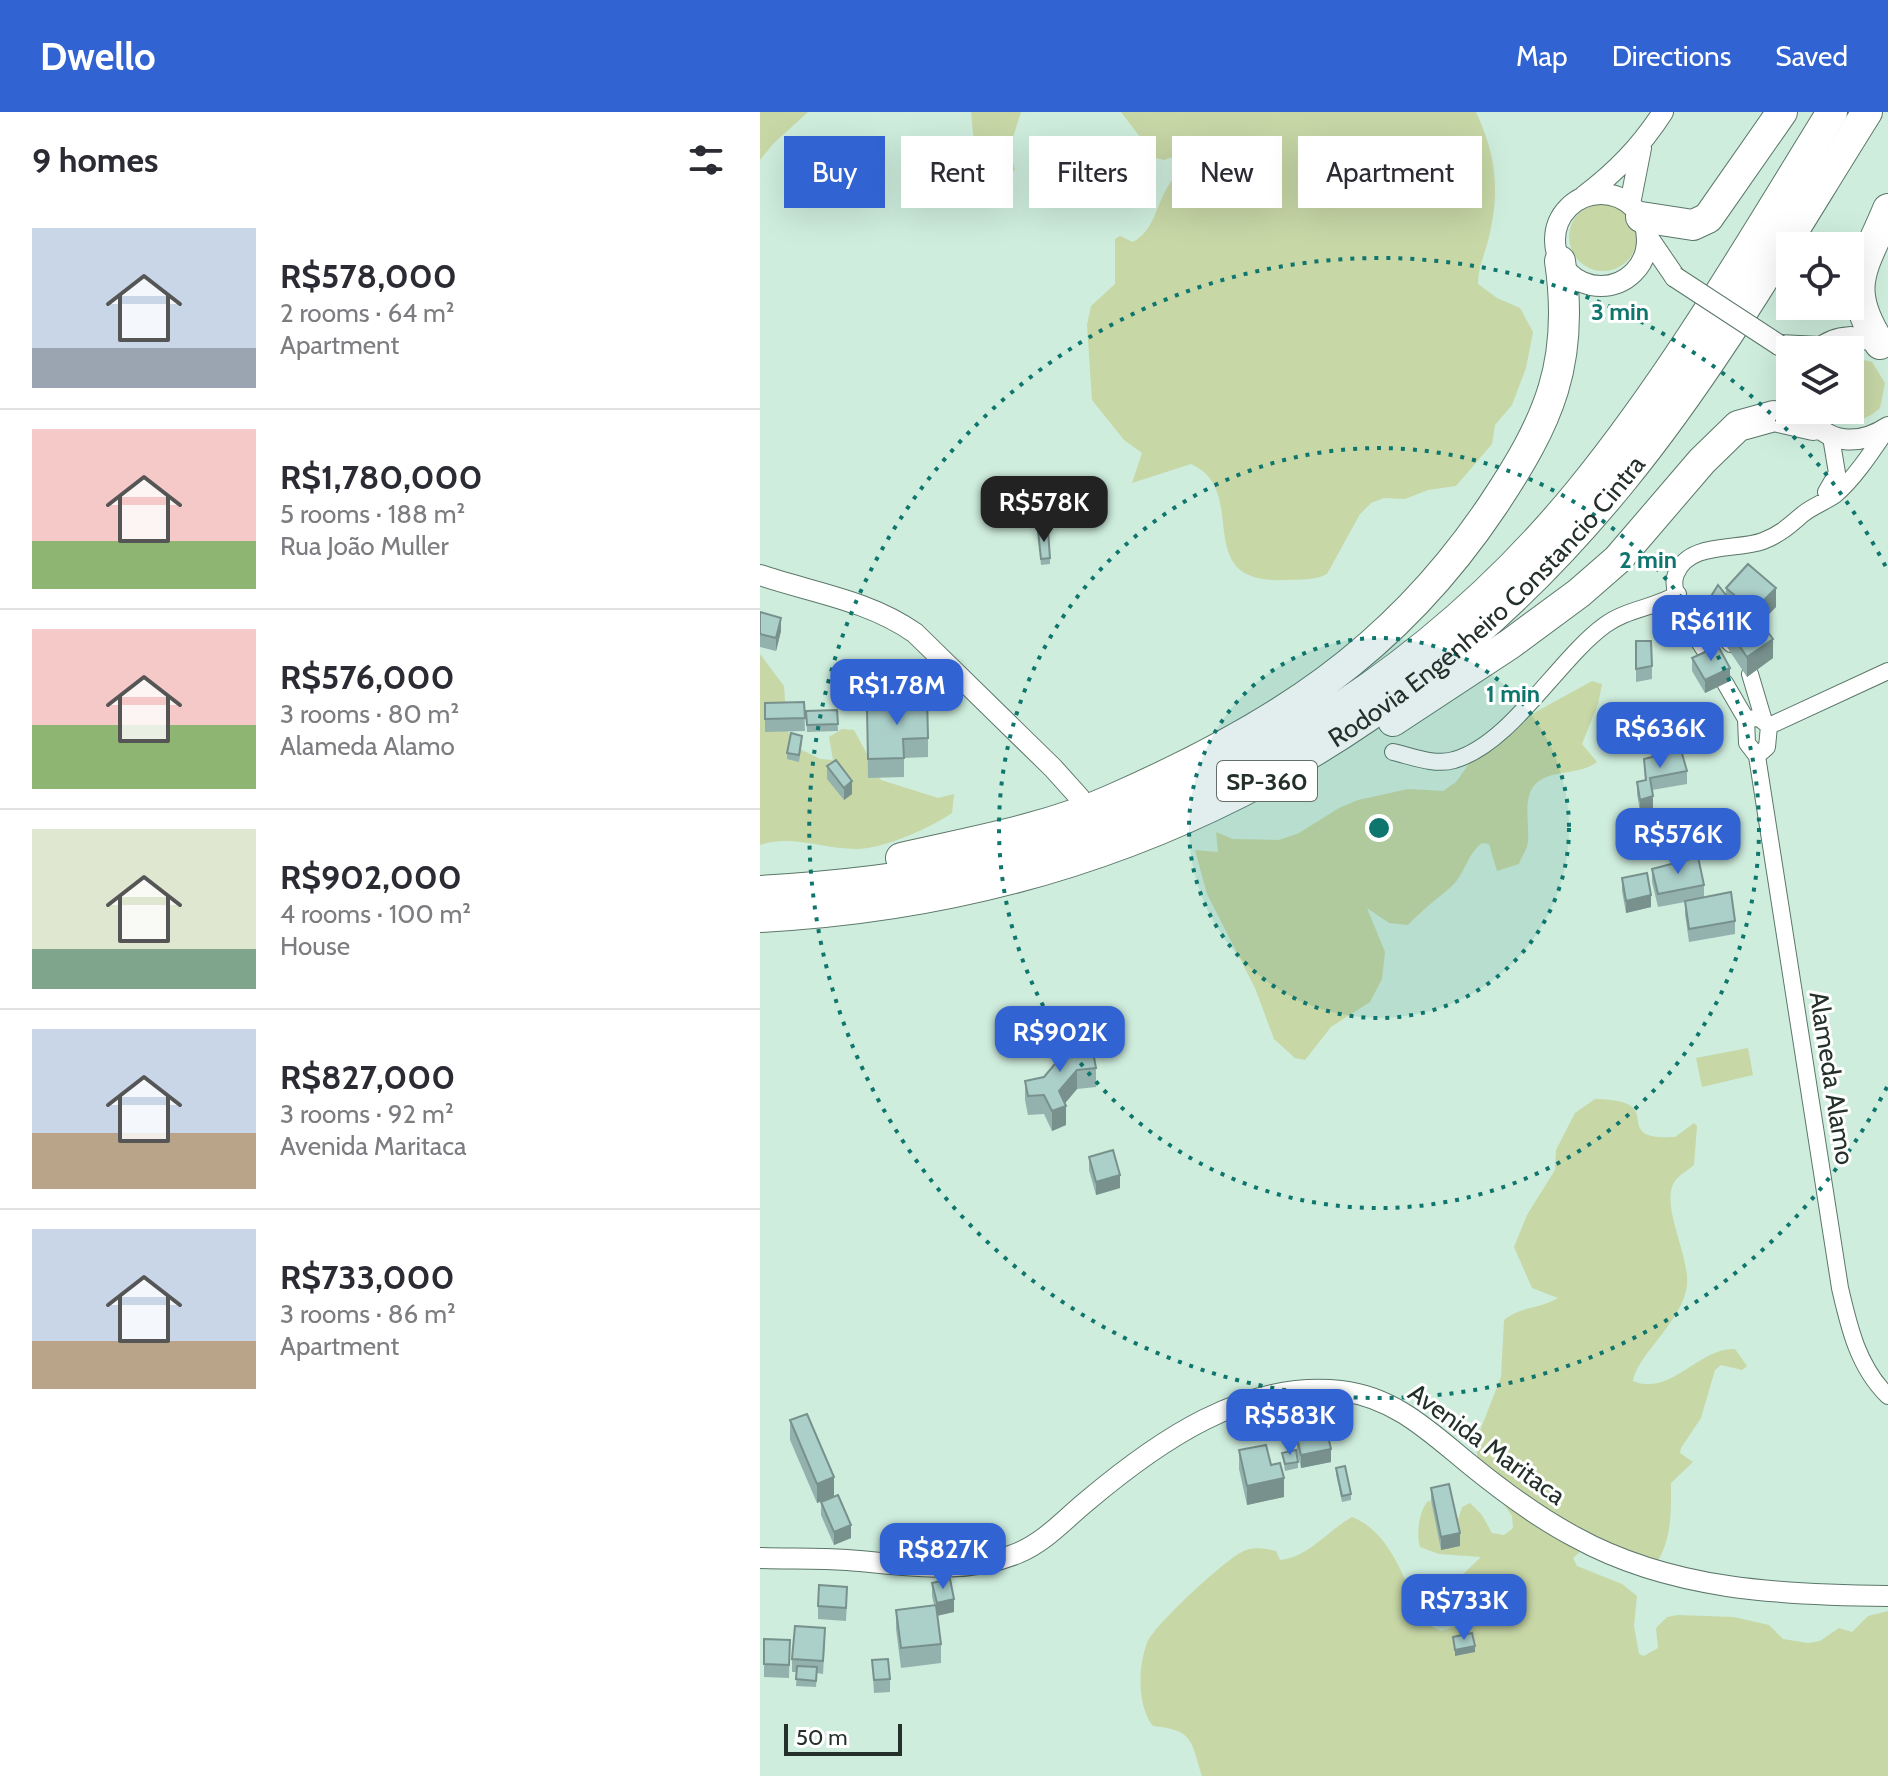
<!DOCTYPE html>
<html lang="en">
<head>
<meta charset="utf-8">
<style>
	:root { --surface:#fff; --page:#f2f2f3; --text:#2b2b33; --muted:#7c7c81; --line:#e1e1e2; --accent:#3263d2 }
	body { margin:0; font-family:Cabin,sans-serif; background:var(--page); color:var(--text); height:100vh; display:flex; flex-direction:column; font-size:30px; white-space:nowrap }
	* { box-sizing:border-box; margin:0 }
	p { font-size:26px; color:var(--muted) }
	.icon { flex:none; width:44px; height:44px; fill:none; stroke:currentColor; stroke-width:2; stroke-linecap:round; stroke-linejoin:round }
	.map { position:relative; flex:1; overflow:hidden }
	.panel { display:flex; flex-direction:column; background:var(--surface); width:760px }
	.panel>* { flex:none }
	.guide { position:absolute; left:24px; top:24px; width:760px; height:72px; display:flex; gap:16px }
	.controls { position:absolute; left:1016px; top:120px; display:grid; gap:16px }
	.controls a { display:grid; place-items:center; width:88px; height:88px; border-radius:0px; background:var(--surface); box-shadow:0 8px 32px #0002; font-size:40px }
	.scale { position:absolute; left:24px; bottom:20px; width:118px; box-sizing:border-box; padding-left:8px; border:4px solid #24302a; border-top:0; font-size:22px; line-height:28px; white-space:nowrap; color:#24302a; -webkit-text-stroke:6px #fff; paint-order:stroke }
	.price { position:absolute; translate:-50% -68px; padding:0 18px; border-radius:16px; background:var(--accent); color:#fff; font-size:26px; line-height:52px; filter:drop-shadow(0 2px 4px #0008) }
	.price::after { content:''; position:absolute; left:50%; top:48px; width:24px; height:18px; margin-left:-12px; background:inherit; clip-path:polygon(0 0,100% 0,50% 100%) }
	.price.current { background:#222; color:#fff }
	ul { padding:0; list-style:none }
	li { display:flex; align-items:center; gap:24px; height:200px; padding:0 32px }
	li+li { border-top:2px solid var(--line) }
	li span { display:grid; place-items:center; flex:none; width:224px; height:160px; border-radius:0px; color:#555 }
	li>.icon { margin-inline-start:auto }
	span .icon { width:96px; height:96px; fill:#fffc; stroke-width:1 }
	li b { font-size:34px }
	h2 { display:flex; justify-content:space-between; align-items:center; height:96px; padding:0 32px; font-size:34px }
	.pill { padding:0 28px; border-radius:0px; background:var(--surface); box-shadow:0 8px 32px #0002; font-size:28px; line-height:72px }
	.pill.current { background:var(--accent); color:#fff }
	header { display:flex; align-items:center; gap:48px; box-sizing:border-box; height:112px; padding:0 40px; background:var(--accent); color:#fff }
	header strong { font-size:38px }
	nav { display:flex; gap:44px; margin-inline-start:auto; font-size:28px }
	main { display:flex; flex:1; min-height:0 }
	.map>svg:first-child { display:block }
</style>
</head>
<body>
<header>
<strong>Dwello</strong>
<nav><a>Map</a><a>Directions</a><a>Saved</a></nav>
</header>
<main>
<section class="panel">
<h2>9 homes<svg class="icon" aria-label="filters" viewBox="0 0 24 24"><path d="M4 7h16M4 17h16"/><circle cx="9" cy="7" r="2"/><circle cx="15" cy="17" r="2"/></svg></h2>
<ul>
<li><span style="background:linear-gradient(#c9d6e8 75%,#9aa5b1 0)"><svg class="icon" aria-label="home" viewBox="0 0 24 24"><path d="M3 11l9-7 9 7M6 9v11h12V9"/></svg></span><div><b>R$578,000</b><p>2 rooms · 64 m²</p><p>Apartment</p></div></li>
<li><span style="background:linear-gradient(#f6c9c9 70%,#8fb573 0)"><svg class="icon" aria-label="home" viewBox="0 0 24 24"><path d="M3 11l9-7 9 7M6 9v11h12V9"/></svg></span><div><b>R$1,780,000</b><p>5 rooms · 188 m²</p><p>Rua João Muller</p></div></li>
<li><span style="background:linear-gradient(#f6c9c9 60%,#8fb573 0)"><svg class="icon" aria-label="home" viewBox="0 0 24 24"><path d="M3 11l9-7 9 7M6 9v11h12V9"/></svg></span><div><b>R$576,000</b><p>3 rooms · 80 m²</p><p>Alameda Alamo</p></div></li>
<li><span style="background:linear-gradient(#dfe7d0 75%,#7fa58c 0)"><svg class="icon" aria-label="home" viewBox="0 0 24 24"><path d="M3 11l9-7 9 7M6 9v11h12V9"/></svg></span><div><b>R$902,000</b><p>4 rooms · 100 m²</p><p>House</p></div></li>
<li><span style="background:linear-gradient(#c9d6e8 65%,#b9a48a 0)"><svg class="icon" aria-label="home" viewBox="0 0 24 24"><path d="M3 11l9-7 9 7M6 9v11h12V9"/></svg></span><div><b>R$827,000</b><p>3 rooms · 92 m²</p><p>Avenida Maritaca</p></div></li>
<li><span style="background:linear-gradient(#c9d6e8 70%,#b9a48a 0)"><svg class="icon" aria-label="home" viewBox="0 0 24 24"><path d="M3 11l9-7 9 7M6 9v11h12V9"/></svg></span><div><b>R$733,000</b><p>3 rooms · 86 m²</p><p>Apartment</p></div></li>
</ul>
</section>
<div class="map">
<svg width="1128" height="1664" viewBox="0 0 1128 1664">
	<rect width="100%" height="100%" fill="#ceeddd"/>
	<!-- green -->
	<path fill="#c7d7a6" d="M0 0H48L14 31 0 48Z
		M211 0H261L249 38 255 58 249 62 220 63 216 53Z
		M361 0H716C737 45 740 81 728 129 724 144 718 156 718 172L737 186 760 196 773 220 766 256 752 293 735 313 732 332 696 374 668 378 645 387 624 386 611 391 600 402 567 462C554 469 538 467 524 468 428 472 492 379 431 352L372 371 382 341 364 328 332 288 327 213 331 194 355 172V127L360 124 373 130C395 117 395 96 407 76 415 62 426 53 433 38L404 48 396 46Z
		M809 125a34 34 0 1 1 68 0a34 34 0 1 1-68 0Z
		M1090 245 1112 250 1125 271 1120 296C1105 310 1086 315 1070 298H1090Z
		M0 542 24 574 27 618 42 638 60 647 73 648 69 625 82 617 94 618 121 668 178 686 194 682 192 701C171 716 124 736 99 737 65 738 33 722 0 733Z
		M832 569 842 572 838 592 822 632 837 650C820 663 797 657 779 669 759 683 772 716 767 735 765 740 761 746 759 752L737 759 729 732 722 731C707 742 705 762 692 774 677 787 662 798 648 813L629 811 607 796 625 840 622 867 610 890 571 915 545 948 535 946 514 927 495 876 447 782 435 738 458 740 456 720 473 727 519 728 539 721 579 696 598 688 648 677 683 679 696 670 718 639 743 618Z
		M988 936 993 963 942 975 936 946Z
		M835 987C898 988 865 1013 888 1023 895 1026 907 1025 915 1025L934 1011 937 1014 934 1053C928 1058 919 1063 915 1069 898 1092 934 1150 926 1179 918 1213 876 1245 873 1269 911 1285 939 1235 975 1237L987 1254 982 1258 961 1253 955 1258 941 1306 921 1336 920 1341 933 1350 911 1371C911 1398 912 1423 899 1447L883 1453 821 1439 813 1446 817 1454 862 1472 877 1484 874 1514 879 1542 884 1544 898 1536 896 1516 907 1505 918 1503 974 1505 1009 1513 1023 1527 1048 1531 1060 1529 1079 1516 1092 1520 1108 1504 1128 1499V1664H442C431 1628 433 1618 393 1614 377 1594 378 1554 387 1531 394 1513 462 1451 480 1441 491 1434 504 1436 516 1439L520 1448C549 1445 567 1419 592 1405 633 1421 646 1474 664 1511L681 1519 698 1514 702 1501 700 1465 721 1445 679 1442 660 1435C656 1422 659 1399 668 1389L673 1390 696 1413 702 1395 710 1391 722 1403 732 1421 744 1423 753 1416 752 1404 718 1355 716 1329 741 1265 744 1208C761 1194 780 1197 798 1186L772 1176 754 1135 767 1103 795 1058 796 1038 815 1001Z"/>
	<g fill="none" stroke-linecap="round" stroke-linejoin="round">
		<defs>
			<path id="minor" d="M1066 380 1077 361 1071 325
				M921 490 942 504 971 532
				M952 549C940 532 907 483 916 462 929 429 977 439 1003 429 1021 422 1030 413 1043 402 1053 394 1065 390 1075 383 1095 366 1113 338 1128 316
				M990 562 1004 609
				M965 571 986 607 987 631 997 644 1080 1176C1089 1215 1098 1255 1128 1284
				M986 607 999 606 1009 614 1007 635 997 644
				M1009 614 1128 559
				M633 640C651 644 675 654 694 648 751 632 798 547 845 513 867 497 894 496 918 482"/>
			<path id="tertiary" d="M795 128a46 46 0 1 1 92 0a46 46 0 1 1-92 0Z
				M824 84C857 59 881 34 903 0
				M870 92 881 36
				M887 124 915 165
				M1019 233 1060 235
				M1057 238C1077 221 1100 222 1122 234
				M1047 301C1066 333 1099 334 1128 315
				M0 463C53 481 108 488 155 521L293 656 320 686 321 699
				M0 1446C29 1447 58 1446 87 1448 143 1452 204 1464 258 1441 285 1430 305 1407 327 1389 397 1330 485 1268 581 1279 634 1285 669 1319 708 1351 741 1378 777 1405 815 1425 911 1478 1021 1483 1128 1484"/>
			<g id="motorway">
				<path d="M881 105 933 113 948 106 1022 0"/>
				<path d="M1120 232C1082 173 1104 156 1128 97"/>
				<path d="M633 609 750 532 819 481 858 447 942 349 978 314 1014 304 1053 313"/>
				<path d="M141 746C211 730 286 717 351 688 513 617 634 541 733 393 789 309 815 251 800 149"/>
				<path d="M0 779C70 775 140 768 209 753 446 701 666 568 820 379 916 261 992 129 1072 0"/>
				<path id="s1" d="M0 805C347 787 644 637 863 367 955 254 1029 124 1107 0"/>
			</g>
		</defs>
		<!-- minor casing -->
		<use href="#minor" stroke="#5b7769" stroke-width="18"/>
		<!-- tertiary casing -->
		<use href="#tertiary" stroke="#5b7769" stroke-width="22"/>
		<!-- motorway casing -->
		<use href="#motorway" stroke="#5b7769" stroke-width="32"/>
		<!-- minor -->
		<use href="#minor" stroke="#fff" stroke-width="16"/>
		<!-- tertiary -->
		<use href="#tertiary" stroke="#fff" stroke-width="20"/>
		<!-- motorway -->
		<use href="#motorway" stroke="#fff" stroke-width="30"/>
		<defs>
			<path id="tertiary-bridge" d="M915 165 1019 233"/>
		</defs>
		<!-- tertiary-bridge casing -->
		<use href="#tertiary-bridge" stroke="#5b7769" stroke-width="22" stroke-linecap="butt"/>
		<!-- tertiary-bridge -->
		<use href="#tertiary-bridge" stroke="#fff" stroke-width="20"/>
	</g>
	<!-- wall -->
	<path fill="#93b2ad" d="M278 419 290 446V452L281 453Z
		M966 476 1016 495 1001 510 1013 546 987 565 967 535V516L980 507 966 496V493L957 501 950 492V486L966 483Z
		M0 500 21 519 16 539 0 535Z
		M876 529 892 554V567L876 570Z
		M932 546 970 569 945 581 932 559Z
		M44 590 45 619 5 620V591Z
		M135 597 168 626V645L144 646V665L108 666 107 598Z
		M77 598 78 619 47 620 46 599Z
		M42 630 39 650 27 647V641Z
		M884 647 927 659V672L892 678 893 697 880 700 877 682V670L885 668Z
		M67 654 92 682 84 688 67 667Z
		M892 757 944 773V785L975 809V822L929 830 925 802V790L898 795 892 770Z
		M862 766 891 795 866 801 862 779Z
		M297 927 315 943 336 956V975L317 977 305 991 306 1013 292 1019 284 1002 268 1003 265 988V969L284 965 298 949Z
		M329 1045 360 1076 336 1083 329 1058Z
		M30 1308 74 1384 57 1391 30 1328Z
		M537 1326 571 1350 541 1356 537 1339Z
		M479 1338 511 1353 524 1385 487 1393 479 1357Z
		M522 1341 538 1350V1356L525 1359Z
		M576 1356 591 1382V1388L582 1390 576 1362Z
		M671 1376 700 1434 681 1438 671 1388Z
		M61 1390 91 1426 74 1433 61 1403Z
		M172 1471 194 1500 177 1503 181 1532V1551L141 1556 136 1517V1498L174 1493 172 1484Z
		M87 1488 86 1509 58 1507V1494Z
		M4 1527 30 1528 29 1566 4 1565Z
		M65 1529 63 1562 57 1561 56 1575 36 1574 37 1560H32V1547Z
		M112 1548 130 1567V1580L114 1581Z"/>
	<!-- shaded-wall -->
	<path fill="#78918d" d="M1016 476V495L993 518V499Z
		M966 486V493L957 501V494Z
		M21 506V519L16 539V526Z
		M1013 527V546L987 565V545Z
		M970 556V569L945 581V568Z
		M92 669V682L84 688V676Z
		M893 684V697L880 700V688Z
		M891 783V795L866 801V789Z
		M317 958V977L301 996 306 994V1013L292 1019V999L299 979Z
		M360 1063V1076L336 1083V1070Z
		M571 1337V1350L541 1356V1343Z
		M74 1365V1384L57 1391V1372Z
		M524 1366V1385L487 1393V1374Z
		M91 1413V1426L74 1433V1420Z
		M700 1421V1434L681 1438V1425Z
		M194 1487V1500L177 1504V1491Z
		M715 1534V1540L695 1544V1538Z"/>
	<!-- building -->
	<path fill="#abcfc9" stroke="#78918d" stroke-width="2" d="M288 418 290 446 281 447 278 419Z
		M988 452 1016 476 993 499 966 476Z
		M958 473 966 483V486L957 494 950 486Z
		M992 499 1013 527 987 545 967 516Z
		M0 500 21 506 16 526 0 522Z
		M876 529H891L892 554 876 557Z
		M958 534 970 556 945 568 932 546Z
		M167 584 168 626 143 627 144 646 108 647 107 598 136 597 135 585Z
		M44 590 45 606 5 607V591Z
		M77 598 78 612 47 613 46 599Z
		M31 621 42 624 39 643 27 641Z
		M921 638 927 659 890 666 893 684 880 688 877 670 886 668 884 647Z
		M76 648 92 669 84 676 67 654Z
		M938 745 944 773 898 782 892 757Z
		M887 761 891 783 866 789 862 766Z
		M971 780 975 809 929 817 925 789Z
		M310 925 315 943 333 940 336 956 317 958 299 979 306 994 292 999 284 983 268 984 265 969 284 965 301 945 297 927Z
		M353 1038 360 1063 336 1070 329 1045Z
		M47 1302 74 1365 57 1372 30 1308Z
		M567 1320 571 1337 541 1343 537 1326Z
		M506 1333 511 1353 520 1351 524 1366 487 1374 479 1338Z
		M536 1338 538 1350 525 1352 522 1341Z
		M585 1354 591 1382 582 1384 576 1356Z
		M689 1372 700 1421 681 1425 671 1376Z
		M78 1383 91 1413 74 1420 61 1390Z
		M190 1467 194 1487 177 1491 172 1471Z
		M59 1473 87 1475 86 1496 58 1494Z
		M176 1493 181 1532 141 1536 136 1498Z
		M35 1514 65 1516 63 1549 32 1547Z
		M712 1521 715 1534 695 1538 693 1525Z
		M4 1527 30 1528 29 1553 4 1552Z
		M128 1547 130 1567 114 1568 112 1548Z
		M37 1554 57 1555 56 1569 36 1567Z"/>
	<!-- distance rings -->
	<circle cx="619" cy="716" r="190" fill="#0f766e" fill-opacity=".12"/>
	<g fill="none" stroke="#0f766e" stroke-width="4" stroke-dasharray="4 8">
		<circle cx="619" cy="716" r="190"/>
		<circle cx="619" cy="716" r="380"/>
		<path d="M1127 975A570 570 0 1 1 1127 457"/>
	</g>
	<g text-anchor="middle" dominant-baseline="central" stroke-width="6" stroke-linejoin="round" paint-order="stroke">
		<!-- shield labels -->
		<rect fill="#fff" stroke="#666e6a" stroke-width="2" x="457" y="649" width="100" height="40" rx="6"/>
		<g font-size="24" font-weight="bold" fill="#24302a">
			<text x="507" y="669">SP-360</text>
		</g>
		<!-- street labels -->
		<g font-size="26" fill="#24302a" stroke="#fff">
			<text stroke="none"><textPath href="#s1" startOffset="814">Rodovia Engenheiro Constancio Cintra</textPath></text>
			<text transform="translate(1072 966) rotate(81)">Alameda Alamo</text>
			<text transform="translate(727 1332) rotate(36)">Avenida Maritaca</text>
		</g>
	</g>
	<circle cx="619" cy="716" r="12" fill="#0f766e" stroke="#fff" stroke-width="4"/>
	<g font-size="24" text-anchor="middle" font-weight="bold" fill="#0f766e" stroke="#fff" stroke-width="6" stroke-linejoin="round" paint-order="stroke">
		<text x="860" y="208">3 min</text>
		<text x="888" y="456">2 min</text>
		<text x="753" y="590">1 min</text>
	</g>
</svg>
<div class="controls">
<a><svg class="icon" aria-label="locate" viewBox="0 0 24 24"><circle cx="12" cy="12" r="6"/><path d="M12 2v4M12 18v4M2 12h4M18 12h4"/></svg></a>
<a><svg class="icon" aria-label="layers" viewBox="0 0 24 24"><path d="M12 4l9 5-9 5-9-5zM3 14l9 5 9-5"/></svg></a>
</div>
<div class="scale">50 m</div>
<b class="price current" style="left:284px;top:432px">R$578K</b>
<b class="price" style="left:951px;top:551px">R$611K</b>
<b class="price" style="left:137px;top:615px">R$1.78M</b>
<b class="price" style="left:900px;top:658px">R$636K</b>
<b class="price" style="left:918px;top:764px">R$576K</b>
<b class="price" style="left:300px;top:962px">R$902K</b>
<b class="price" style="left:530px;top:1345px">R$583K</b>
<b class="price" style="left:183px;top:1479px">R$827K</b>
<b class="price" style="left:704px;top:1530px">R$733K</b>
<div class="guide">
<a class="pill current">Buy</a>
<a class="pill">Rent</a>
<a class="pill">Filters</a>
<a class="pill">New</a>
<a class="pill">Apartment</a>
</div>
</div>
</main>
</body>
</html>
